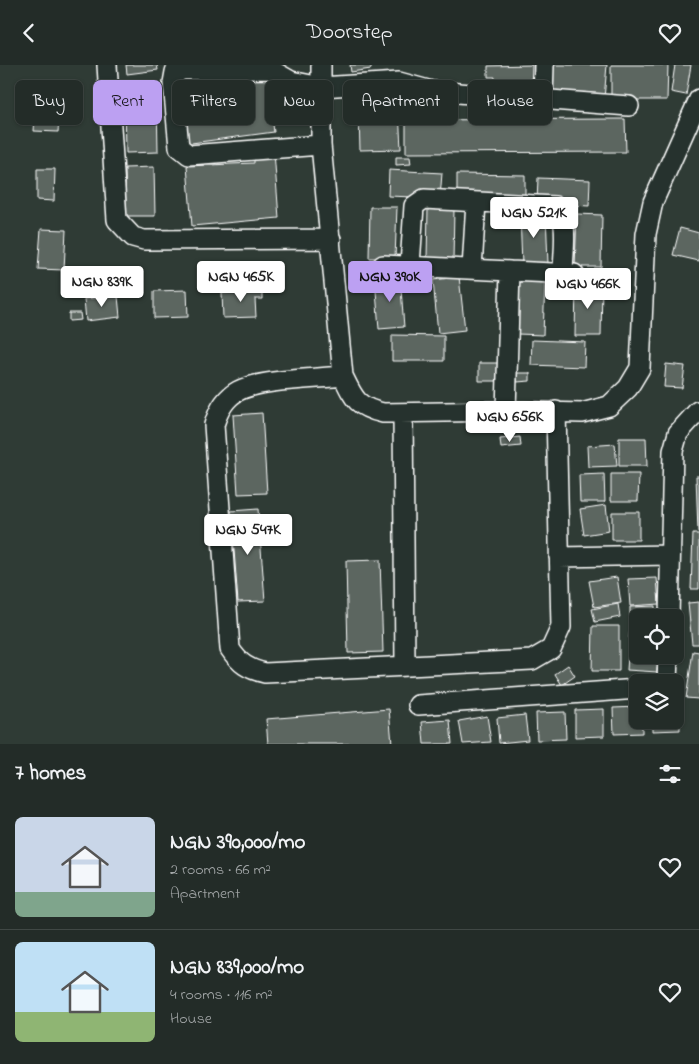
<!DOCTYPE html>
<html lang="en">
<head>
<meta charset="utf-8">
<style>
	:root { --surface:#232c28; --page:#2f3834; --text:#f1f3f6; --muted:#a3a7a8; --line:#404845; --accent:#bca0f2 }
	body { margin:0; font-family:"Indie Flower",sans-serif; background:var(--page); color:var(--text); height:100vh; display:flex; flex-direction:column; font-size:19px; white-space:nowrap }
	* { box-sizing:border-box; margin:0 }
	p { font-size:16px; color:var(--muted) }
	.icon { flex:none; width:28px; height:28px; fill:none; stroke:currentColor; stroke-width:2; stroke-linecap:round; stroke-linejoin:round }
	.map { position:relative; height:679px; overflow:hidden }
	.side { display:flex; flex-direction:column; background:var(--surface); flex:1 }
	.side>* { flex:none }
	.hud { position:absolute; left:15px; top:15px; width:670px; height:45px; display:flex; gap:10px }
	.controls { position:absolute; left:629px; top:544px; display:grid; gap:10px }
	.controls a { display:grid; place-items:center; width:55px; height:55px; border-radius:8px; background:var(--surface); box-shadow:0 1px 4px #0004,0 0 0 1px var(--line); font-size:25px }
	.price { position:absolute; translate:-50% -42px; padding:0 11px; border-radius:5px; background:#fff; color:#222; font-size:16px; line-height:32px; filter:drop-shadow(0 1px 2px #0008) }
	.price::after { content:''; position:absolute; left:50%; top:30px; width:15px; height:11px; margin-left:-8px; background:inherit; clip-path:polygon(0 0,100% 0,50% 100%) }
	.price.on { background:var(--accent); color:#111 }
	ul { padding:0; list-style:none }
	li { display:flex; align-items:center; gap:15px; height:125px; padding:0 15px }
	li+li { border-top:1px solid var(--line) }
	li span { display:grid; place-items:center; flex:none; width:140px; height:100px; border-radius:8px; color:#555 }
	li>.icon { margin-inline-start:auto }
	span .icon { width:60px; height:60px; fill:#fffc; stroke-width:1 }
	li b { font-size:21px }
	h2 { display:flex; justify-content:space-between; align-items:center; height:60px; padding:0 15px; font-size:21px }
	.tag { padding:0 18px; border-radius:8px; background:var(--surface); box-shadow:0 1px 4px #0004,0 0 0 1px var(--line); font-size:18px; line-height:45px }
	.tag.on { background:var(--accent); color:#111 }
	header { display:flex; justify-content:space-between; align-items:center; height:65px; padding:0 15px; background:var(--surface); font-size:22px; font-weight:600 }
	.map>svg:first-child { display:block }
</style>
</head>
<body>
<header><svg class="icon" aria-label="back" viewBox="0 0 24 24"><path d="M15 5l-7 7 7 7"/></svg>Doorstep<svg class="icon" aria-label="heart" viewBox="0 0 24 24"><path d="M12 20l-8-8c-3-5 5-10 8-4 3-6 11-1 8 4z"/></svg></header>
<div class="map">
<svg width="699" height="679" viewBox="0 0 699 679">
	<rect width="100%" height="100%" fill="#2f3b35"/>
	<filter id="ink" filterUnits="userSpaceOnUse"><feTurbulence type="fractalNoise" baseFrequency=".02" numOctaves="2"/><feDisplacementMap in="SourceGraphic" scale="10" xChannelSelector="R" yChannelSelector="G"/><feConvolveMatrix kernelMatrix="1 2 1 2 8 2 1 2 1" color-interpolation-filters="sRGB"/></filter>
	<g filter="url(#ink)">
		<!-- building -->
		<path fill="#5b6661" stroke="#fff" d="M126 0H157L158 5 127 9Z
			M350 0H371V4L351 7Z
			M532 0 531 24 494 23 495 12H488V1Z
			M552 0H607L604 34 549 28Z
			M611 0H668L667 35H611Z
			M675 0H691L686 30 671 27Z
			M266 5 274 67 184 79 177 19Z
			M37 24 61 26 58 67 34 66Z
			M157 32 158 87 126 88 125 33Z
			M399 46 401 84 360 85 359 52H371V47Z
			M625 54 626 87 406 88V55Z
			M274 87 279 153 192 161 187 101 254 98V89Z
			M396 92H410L411 99 396 100Z
			M154 102 155 151H126L125 103Z
			M37 104H55L54 136 37 135Z
			M389 105 442 108 440 133 388 131Z
			M457 109 525 110V136L457 134Z
			M538 113 590 115 589 141 537 138Z
			M370 142H397L395 193H369Z
			M428 144H454L453 195 427 194Z
			M546 148 548 199 522 200 520 149Z
			M577 149 602 150 601 202H575Z
			M680 163 699 168V196L673 190Z
			M41 164 66 165 64 205 38 204Z
			M400 211 404 262 379 264 375 213Z
			M459 212 465 265 438 268 433 215Z
			M519 215 545 216 543 270 518 269Z
			M576 219 602 220 601 271H575Z
			M262 223V234H255L256 252 223 253 222 228 237 227V224Z
			M187 225 188 252 154 253V226Z
			M118 231 120 252 86 256 84 234Z
			M69 248H80L81 255 69 256Z
			M392 270 444 271V296H392Z
			M532 275 585 277 584 302 531 300Z
			M479 298H504V316H479Z
			M666 299 685 301 682 323 664 322Z
			M517 308H530V316L517 317Z
			M262 348 267 428 238 429 233 350Z
			M520 372 521 381 501 383 500 374Z
			M619 373H646L647 401H619Z
			M615 379 617 401 588 402 587 381Z
			M604 409 605 437H580L579 410Z
			M611 409H639L638 436H611Z
			M696 411H699V467H698Z
			M606 440 609 466 584 470 580 444Z
			M258 444 265 536 238 537 231 446Z
			M612 447H639V475H612Z
			M693 469H699V524H691Z
			M380 495 383 587 348 588 346 496Z
			M617 512 621 538 594 542 589 516Z
			M657 513 659 539 630 541 628 514Z
			M699 537V579H692L688 538Z
			M618 539 620 552 595 557 592 544Z
			M655 541V552H638V555H630V542Z
			M630 560H638V573H629Z
			M593 561H619V606H592Z
			M629 577 638 578V590H658L657 607 627 605Z
			M693 586 699 587V634L686 633Z
			M568 600 575 611 562 620 555 609Z
			M675 638H679L680 665 652 666V655H675Z
			M638 642V655H642V668L614 669 613 643Z
			M389 644 392 679H268L266 654Z
			M604 644V671L575 672V645Z
			M565 647 566 674 537 675 536 648Z
			M525 650 528 675 499 678 497 653Z
			M487 651 491 677 463 679 459 656Z
			M450 655 452 679H424L422 657Z"/>
		<g fill="none" stroke-linecap="round" stroke-linejoin="round">
			<defs>
				<path id="minor" d="M107 0 117 155 133 172 144 175 331 174
					M321 0V80L343 311C354 334 357 342 383 348L506 346 582 348 609 341 628 323 640 303 646 169 653 137 699 34
					M543 34 544 0
					M321 80 189 90 179 82 173 18 175 7 184 5 270 4 291 16 321 22 399 17 432 26 629 41
					M383 200 510 206 506 346
					M410 200 414 141 424 134 555 141C570 150 563 190 563 207
					M472 204 476 137
					M510 206 574 209
					M343 311C316 314 261 314 238 326 225 333 218 346 214 360L230 584C240 599 248 604 265 608L532 595 551 584 561 562 556 346
					M403 349 405 600
					M559 492 670 490
					M669 552 673 386 678 368 698 346
					M667 618 668 590
					M418 640 638 624"/>
			</defs>
			<!-- minor casing -->
			<use href="#minor" stroke="#fff" stroke-width="22"/>
			<!-- minor -->
			<use href="#minor" stroke="#26332d" stroke-width="19"/>
		</g>
	</g>
</svg>
<div class="controls">
<a><svg class="icon" aria-label="locate" viewBox="0 0 24 24"><circle cx="12" cy="12" r="6"/><path d="M12 2v4M12 18v4M2 12h4M18 12h4"/></svg></a>
<a><svg class="icon" aria-label="layers" viewBox="0 0 24 24"><path d="M12 4l9 5-9 5-9-5zM3 14l9 5 9-5"/></svg></a>
</div>
<b class="price" style="left:534px;top:174px">NGN 521K</b>
<b class="price" style="left:241px;top:238px">NGN 465K</b>
<b class="price on" style="left:390px;top:238px">NGN 390K</b>
<b class="price" style="left:102px;top:243px">NGN 839K</b>
<b class="price" style="left:588px;top:245px">NGN 466K</b>
<b class="price" style="left:510px;top:378px">NGN 656K</b>
<b class="price" style="left:248px;top:491px">NGN 547K</b>
<div class="hud">
<a class="tag">Buy</a>
<a class="tag on">Rent</a>
<a class="tag">Filters</a>
<a class="tag">New</a>
<a class="tag">Apartment</a>
<a class="tag">House</a>
</div>
</div>
<section class="side">
<h2>7 homes<svg class="icon" aria-label="filters" viewBox="0 0 24 24"><path d="M4 7h16M4 17h16"/><circle cx="9" cy="7" r="2"/><circle cx="15" cy="17" r="2"/></svg></h2>
<ul>
<li><span style="background:linear-gradient(#c9d6e8 75%,#7fa58c 0)"><svg class="icon" aria-label="home" viewBox="0 0 24 24"><path d="M3 11l9-7 9 7M6 9v11h12V9"/></svg></span><div><b>NGN 390,000/mo</b><p>2 rooms · 66 m²</p><p>Apartment</p></div><svg class="icon" aria-label="heart" viewBox="0 0 24 24"><path d="M12 20l-8-8c-3-5 5-10 8-4 3-6 11-1 8 4z"/></svg></li>
<li><span style="background:linear-gradient(#bfe0f5 70%,#8fb573 0)"><svg class="icon" aria-label="home" viewBox="0 0 24 24"><path d="M3 11l9-7 9 7M6 9v11h12V9"/></svg></span><div><b>NGN 839,000/mo</b><p>4 rooms · 116 m²</p><p>House</p></div><svg class="icon" aria-label="heart" viewBox="0 0 24 24"><path d="M12 20l-8-8c-3-5 5-10 8-4 3-6 11-1 8 4z"/></svg></li>
</ul>
</section>
</body>
</html>
